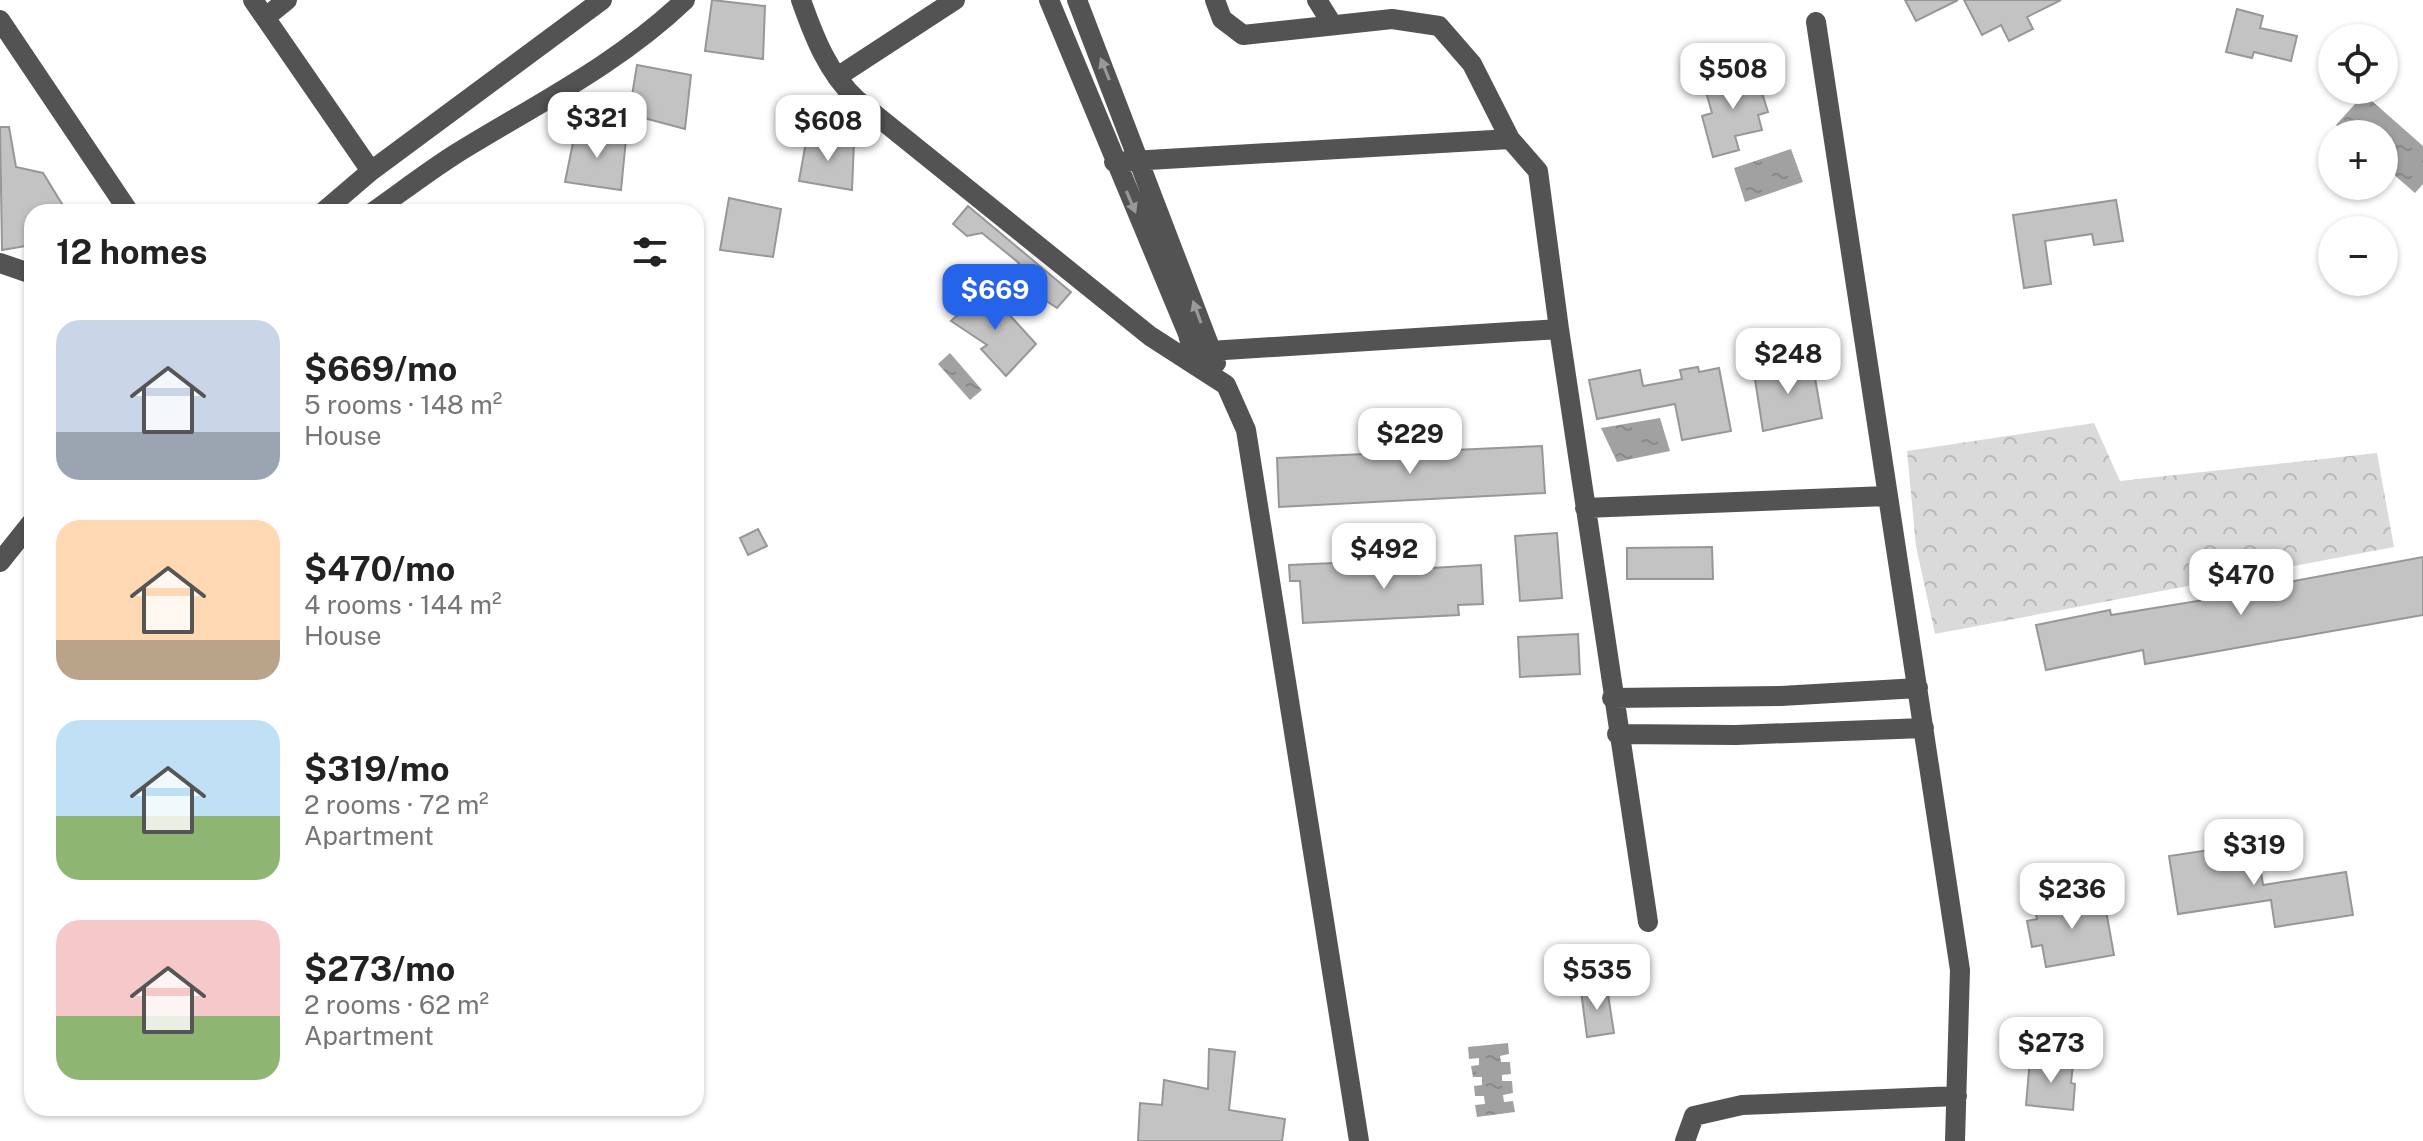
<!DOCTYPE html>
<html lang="en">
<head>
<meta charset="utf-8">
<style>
	:root { --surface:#fff; --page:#f2f2f2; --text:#222; --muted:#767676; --accent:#2563eb }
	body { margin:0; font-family:"Public Sans",sans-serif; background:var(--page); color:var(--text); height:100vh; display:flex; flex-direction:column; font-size:30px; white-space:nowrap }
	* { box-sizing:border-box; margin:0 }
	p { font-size:26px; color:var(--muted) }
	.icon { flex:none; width:44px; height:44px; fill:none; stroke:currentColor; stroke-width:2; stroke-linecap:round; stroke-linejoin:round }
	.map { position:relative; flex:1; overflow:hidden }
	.sheet { position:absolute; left:24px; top:204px; width:680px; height:912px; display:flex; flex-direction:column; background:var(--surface); border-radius:24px; box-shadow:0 2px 6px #0004 }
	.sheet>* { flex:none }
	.controls { position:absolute; left:2318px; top:24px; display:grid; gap:16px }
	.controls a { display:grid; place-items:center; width:80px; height:80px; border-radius:50%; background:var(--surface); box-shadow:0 2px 6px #0004; font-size:40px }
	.price { position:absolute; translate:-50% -68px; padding:0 18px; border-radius:16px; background:#fff; color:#222; font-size:26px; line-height:52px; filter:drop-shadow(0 2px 4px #0008) }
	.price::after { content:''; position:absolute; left:50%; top:48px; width:24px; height:18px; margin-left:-12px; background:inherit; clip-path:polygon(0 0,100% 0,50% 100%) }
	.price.selected { background:var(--accent); color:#fff }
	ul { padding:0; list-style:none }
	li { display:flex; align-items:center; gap:24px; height:200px; padding:0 32px }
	li span { display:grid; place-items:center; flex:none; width:224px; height:160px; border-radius:24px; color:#555 }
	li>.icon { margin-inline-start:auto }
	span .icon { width:96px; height:96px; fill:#fffc; stroke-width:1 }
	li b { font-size:34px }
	h2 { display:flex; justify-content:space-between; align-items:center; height:96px; padding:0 32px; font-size:34px }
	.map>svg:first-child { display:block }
</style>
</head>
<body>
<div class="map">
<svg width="2423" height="1141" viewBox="0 0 2423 1141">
	<defs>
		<pattern id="forest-crowns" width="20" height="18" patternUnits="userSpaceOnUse" patternTransform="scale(2)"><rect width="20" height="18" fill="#dadada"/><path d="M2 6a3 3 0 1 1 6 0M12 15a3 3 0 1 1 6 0" fill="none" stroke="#b9b9b9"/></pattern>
		<pattern id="water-ripples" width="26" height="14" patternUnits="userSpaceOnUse" patternTransform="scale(2)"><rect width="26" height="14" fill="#a1a1a1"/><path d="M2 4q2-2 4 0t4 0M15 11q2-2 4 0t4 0" fill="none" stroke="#898989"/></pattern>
	</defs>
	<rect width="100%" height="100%" fill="#fff"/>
	<!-- forest -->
	<path fill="url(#forest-crowns)" d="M2094 423 2120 481 2377 453 2394 547 1935 634 1916 546 1907 451Z"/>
	<!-- water -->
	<path fill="url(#water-ripples)" d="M2364 94 2423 146V184L2415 193 2384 166V134H2346L2336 125Z
		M1791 149 1803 182 1745 202 1734 168Z
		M950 353 982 390 970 400 938 364Z
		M1660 418 1670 451 1617 462 1601 428Z
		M1508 1043 1509 1054 1500 1056 1501 1062H1510L1511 1074 1502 1075V1081H1512L1513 1093 1503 1095 1504 1102 1513 1101 1515 1112 1477 1117 1475 1105 1485 1104 1484 1096H1475L1474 1086 1482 1085V1077H1473L1471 1066 1479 1065V1058L1469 1059 1468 1047Z"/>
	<!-- building -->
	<path fill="#c3c3c3" stroke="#979797" stroke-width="2" d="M712 0 765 6 763 59 705 51Z
		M1905 0H1958L1916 21Z
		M1964 0H2061L2027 17 2033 29 2009 41 2001 25 1982 35Z
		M2237 9 2263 16 2260 28 2297 36 2291 61 2254 52 2252 58 2226 52Z
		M637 65 691 75 685 129 629 114Z
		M1745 70 1747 77 1756 74 1768 112 1758 115 1762 130 1735 136 1739 150 1713 157 1702 116 1712 113 1706 92 1712 90 1709 81Z
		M0 127H9L16 167 43 173 67 212H32V245L2 250Z
		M576 128 626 139 621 190 565 182Z
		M807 136 854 142 852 190 799 181Z
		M729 198 781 209 773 257 720 250Z
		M2116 200 2123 241 2094 245 2092 234 2045 241 2051 284 2024 288 2013 215Z
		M968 206 1071 292 1057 308 1045 300 1040 305 1003 279 1019 263 982 233 967 236 953 224Z
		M986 289 1036 344 1006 376 981 349 987 345 951 321Z
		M1812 361 1822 418 1763 431 1754 373Z
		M1698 367 1699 372 1719 368 1731 431 1682 440 1675 404 1597 419 1589 380 1640 370 1643 386 1682 379 1680 370Z
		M1542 446 1545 493 1279 507 1277 458Z
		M758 529 767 546 748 555 740 538Z
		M1557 533 1562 598 1520 601 1515 536Z
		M1712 547 1713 579H1627V548Z
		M2423 557V615L2145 664 2143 650 2046 670 2036 625 2110 610 2111 615 2241 594 2240 591Z
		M1381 561V571L1481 565 1483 604 1458 605 1459 615 1303 623 1300 581H1290L1289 565Z
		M1578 634 1580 674 1520 677 1518 637Z
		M2257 843 2263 885 2346 872 2353 915 2275 927 2271 900 2178 914 2169 856Z
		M2103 894 2114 955 2046 967 2042 945 2032 947 2027 921 2037 919 2034 906Z
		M1607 988 1614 1033 1587 1037 1581 991Z
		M1209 1049 1235 1052 1229 1110 1285 1119 1282 1141H1138L1140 1103 1162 1105 1164 1080 1208 1089Z
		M2030 1059 2073 1064 2071 1083 2075 1084 2073 1110 2026 1105Z"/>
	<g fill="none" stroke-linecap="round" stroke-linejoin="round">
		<!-- minor -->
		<path stroke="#535353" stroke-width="20" d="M253 0 371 171
			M801 0C814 37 828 73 857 100L1150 336 1226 385 1246 430 1359 1141
			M1049 0 1188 334 1195 363
			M1077 0 1216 363
			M1317 0 1332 24
			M266 17 287 0
			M0 20 129 212
			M1816 22 1960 970 1955 1141
			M837 77 955 0
			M1114 162 1510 139 1472 64 1439 26 1392 19 1243 35 1222 19 1215 0
			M323 212 371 171 602 0
			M373 212C400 193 426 173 454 155 533 106 617 65 685 0
			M0 263 32 274
			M1559 329 1648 922
			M1194 352 1559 329 1538 171 1510 139
			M1585 508 1887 496
			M0 562 32 522
			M1612 698 1781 696 1918 688
			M1617 734 1736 735 1924 728
			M1685 1141 1694 1116 1742 1105 1957 1096"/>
	</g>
	<!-- one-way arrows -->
	<defs><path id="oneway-solid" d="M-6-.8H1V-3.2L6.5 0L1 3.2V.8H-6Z" transform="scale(2)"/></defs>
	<g fill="#989898">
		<use href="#oneway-solid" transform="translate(1105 69) rotate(-112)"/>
		<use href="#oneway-solid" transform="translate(1131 202) rotate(67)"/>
		<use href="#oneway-solid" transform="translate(1197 312) rotate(-110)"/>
	</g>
</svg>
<div class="controls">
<a><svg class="icon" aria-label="locate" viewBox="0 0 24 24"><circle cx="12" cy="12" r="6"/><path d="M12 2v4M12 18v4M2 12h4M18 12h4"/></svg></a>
<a>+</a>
<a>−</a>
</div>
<b class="price" style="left:1733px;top:111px">$508</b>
<b class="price" style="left:597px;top:160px">$321</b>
<b class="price" style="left:828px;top:163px">$608</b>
<b class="price selected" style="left:995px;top:332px">$669</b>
<b class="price" style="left:1788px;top:396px">$248</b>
<b class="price" style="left:1410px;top:476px">$229</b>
<b class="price" style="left:1384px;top:591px">$492</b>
<b class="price" style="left:2241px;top:617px">$470</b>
<b class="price" style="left:2254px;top:887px">$319</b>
<b class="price" style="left:2072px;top:931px">$236</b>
<b class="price" style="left:1597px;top:1012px">$535</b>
<b class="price" style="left:2051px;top:1085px">$273</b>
<section class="sheet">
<h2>12 homes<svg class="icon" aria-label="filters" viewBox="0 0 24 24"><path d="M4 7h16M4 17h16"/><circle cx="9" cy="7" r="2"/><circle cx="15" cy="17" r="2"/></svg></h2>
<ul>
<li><span style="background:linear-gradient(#c9d6e8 70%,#9aa5b1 0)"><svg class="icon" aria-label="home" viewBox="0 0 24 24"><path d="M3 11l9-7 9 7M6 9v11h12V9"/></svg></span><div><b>$669/mo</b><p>5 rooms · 148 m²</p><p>House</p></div></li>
<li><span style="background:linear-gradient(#ffd9b3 75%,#b9a48a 0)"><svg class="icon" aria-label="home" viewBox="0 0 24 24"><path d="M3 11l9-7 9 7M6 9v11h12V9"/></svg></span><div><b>$470/mo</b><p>4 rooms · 144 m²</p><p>House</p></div></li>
<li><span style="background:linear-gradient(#bfe0f5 60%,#8fb573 0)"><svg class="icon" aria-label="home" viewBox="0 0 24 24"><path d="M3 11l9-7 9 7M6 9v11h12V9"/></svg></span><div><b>$319/mo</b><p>2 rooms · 72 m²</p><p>Apartment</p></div></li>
<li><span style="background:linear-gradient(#f6c9c9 60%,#8fb573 0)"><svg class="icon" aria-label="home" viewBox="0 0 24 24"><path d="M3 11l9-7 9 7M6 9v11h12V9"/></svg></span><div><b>$273/mo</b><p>2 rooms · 62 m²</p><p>Apartment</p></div></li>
</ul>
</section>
</div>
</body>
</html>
